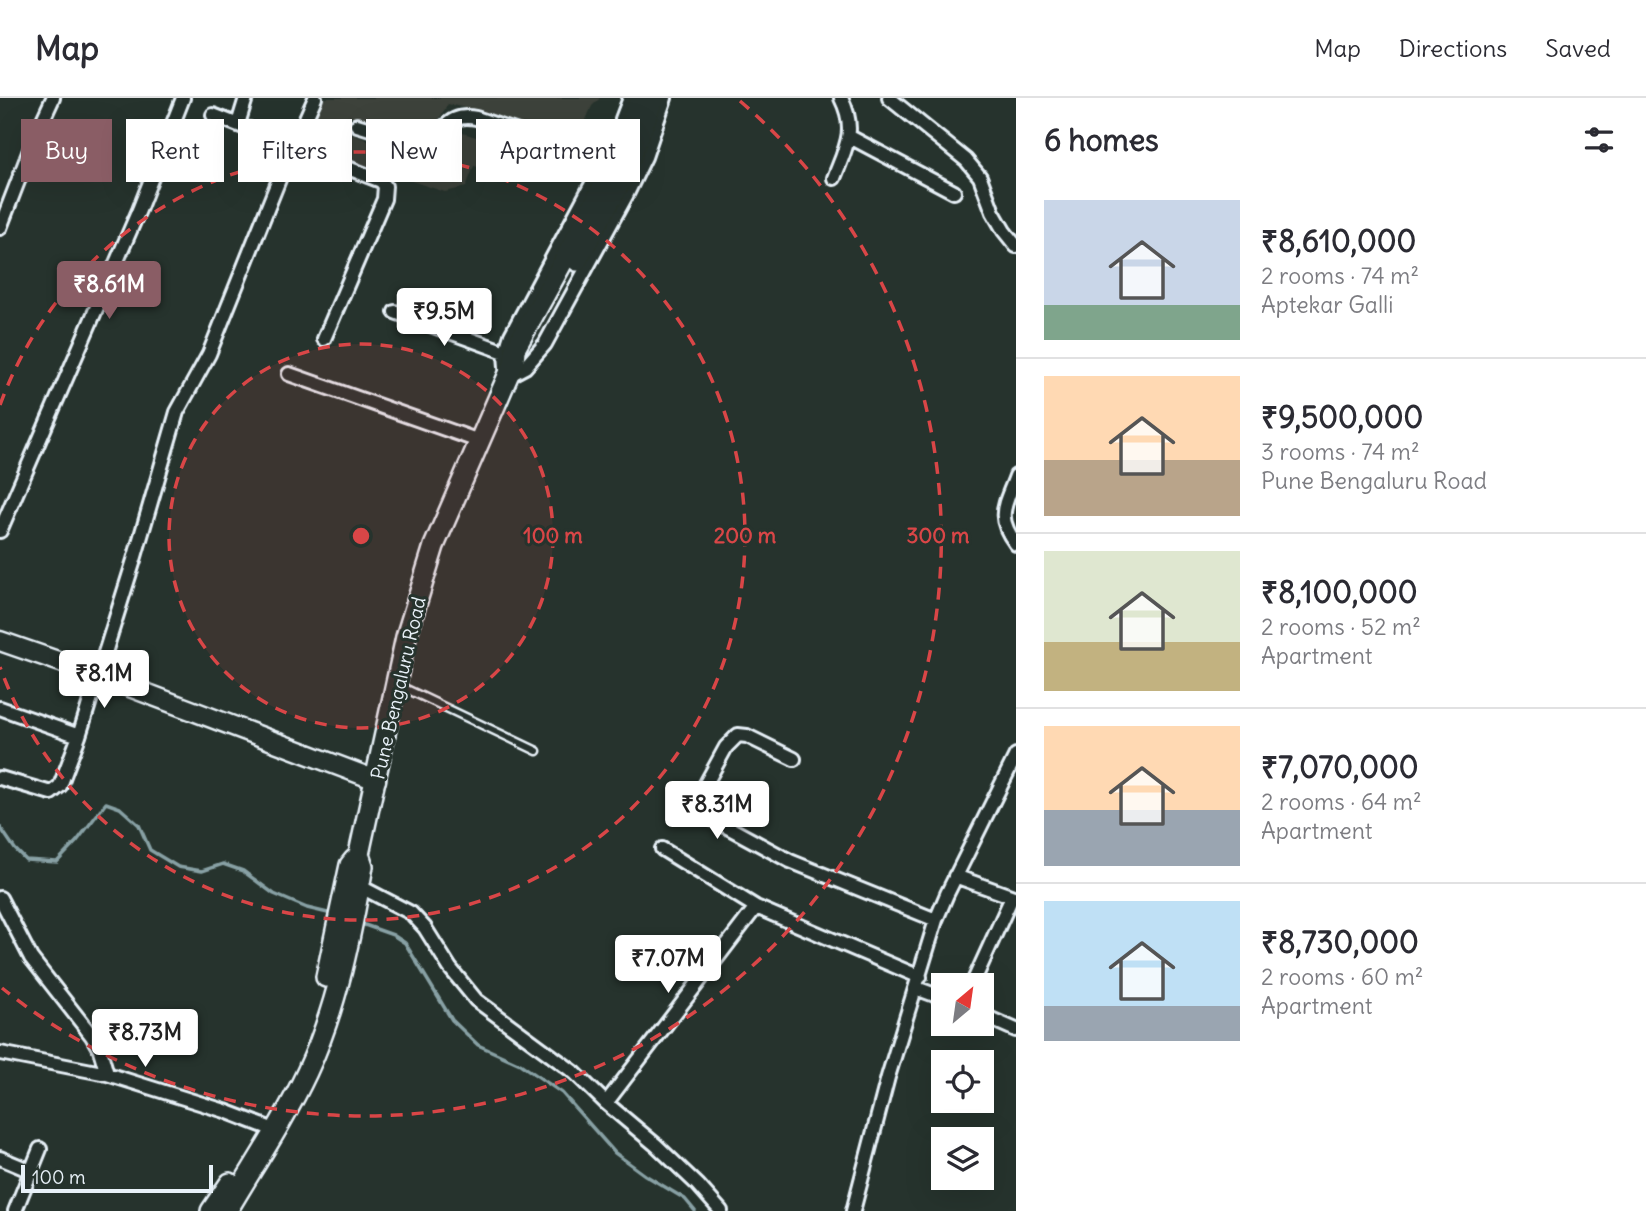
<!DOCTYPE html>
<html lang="en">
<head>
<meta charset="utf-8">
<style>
	:root { --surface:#fff; --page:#f2f2f3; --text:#2b2b33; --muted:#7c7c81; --line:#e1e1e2; --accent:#8a5d65 }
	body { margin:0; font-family:Delius,sans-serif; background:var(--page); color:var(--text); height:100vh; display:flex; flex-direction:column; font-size:26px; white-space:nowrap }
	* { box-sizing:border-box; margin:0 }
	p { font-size:23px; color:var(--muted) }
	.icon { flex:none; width:38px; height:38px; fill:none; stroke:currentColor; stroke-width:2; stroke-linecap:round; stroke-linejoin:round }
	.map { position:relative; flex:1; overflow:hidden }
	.drawer { display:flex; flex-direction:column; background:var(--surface); width:630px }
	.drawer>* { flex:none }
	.guide { position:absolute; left:21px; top:21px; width:665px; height:63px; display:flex; gap:14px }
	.needle { width:46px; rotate:29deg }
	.tools { position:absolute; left:931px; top:875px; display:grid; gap:14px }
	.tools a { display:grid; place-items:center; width:63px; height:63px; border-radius:0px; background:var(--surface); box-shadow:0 7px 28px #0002; font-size:35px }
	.scale { position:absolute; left:21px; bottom:18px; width:192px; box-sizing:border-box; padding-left:7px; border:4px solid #e8f1f8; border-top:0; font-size:19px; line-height:24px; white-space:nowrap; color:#e8f1f8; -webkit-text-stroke:5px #26332d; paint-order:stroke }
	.price { position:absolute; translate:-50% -60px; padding:0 16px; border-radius:7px; background:#fff; color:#222; font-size:23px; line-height:46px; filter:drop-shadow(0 2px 4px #0008) }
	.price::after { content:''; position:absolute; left:50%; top:42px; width:21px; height:16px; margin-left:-10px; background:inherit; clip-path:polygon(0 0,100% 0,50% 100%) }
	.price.current { background:var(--accent); color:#fff }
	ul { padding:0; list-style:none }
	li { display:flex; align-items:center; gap:21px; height:175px; padding:0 28px }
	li+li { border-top:2px solid var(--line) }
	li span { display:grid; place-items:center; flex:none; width:196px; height:140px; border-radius:0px; color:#555 }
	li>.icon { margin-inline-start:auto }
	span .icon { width:84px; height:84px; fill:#fffc; stroke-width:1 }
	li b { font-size:30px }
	h2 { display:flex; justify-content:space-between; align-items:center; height:84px; padding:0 28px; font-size:30px }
	.chip { padding:0 24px; border-radius:0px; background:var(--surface); box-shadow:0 7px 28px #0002; font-size:24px; line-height:63px }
	.chip.current { background:var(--accent); color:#fff }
	header { display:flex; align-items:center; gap:42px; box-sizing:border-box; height:98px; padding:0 35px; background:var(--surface); border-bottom:2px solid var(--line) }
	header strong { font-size:33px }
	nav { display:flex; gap:38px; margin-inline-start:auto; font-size:24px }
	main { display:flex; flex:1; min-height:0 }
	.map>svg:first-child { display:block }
</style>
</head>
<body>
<header>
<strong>Map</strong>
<nav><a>Map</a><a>Directions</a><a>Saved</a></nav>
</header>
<main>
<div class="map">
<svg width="1016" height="1113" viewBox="0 0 1016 1113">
	<rect width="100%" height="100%" fill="#26332d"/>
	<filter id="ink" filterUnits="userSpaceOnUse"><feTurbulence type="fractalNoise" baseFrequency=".0143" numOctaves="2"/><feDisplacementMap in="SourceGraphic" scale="14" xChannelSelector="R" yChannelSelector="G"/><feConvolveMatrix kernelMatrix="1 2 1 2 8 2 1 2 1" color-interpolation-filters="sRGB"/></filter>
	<g filter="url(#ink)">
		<!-- built -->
		<path fill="#3c423a" d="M324 0H600L592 8 577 42 509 25 499 18 448 6 438 23 417 36 404 37 350 18 340 32 433 66 441 64 449 40 456 33 513 50 506 75 474 68 466 89 445 94 302 47Z"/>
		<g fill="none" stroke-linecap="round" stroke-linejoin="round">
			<!-- stream -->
			<path stroke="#88a1a5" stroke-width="3.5" d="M0 729 15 751 26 762 57 764 77 743 106 705 120 710 139 727 150 752 178 769 202 773 223 766 243 773 274 796 307 810 332 816
				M359 825 393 837 405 845 452 922 478 947 520 966 562 995 615 1055 645 1077 685 1101 695 1113"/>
			<defs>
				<path id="lane" d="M400 588 537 653"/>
				<path id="street" d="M889 0 966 62 980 79 993 114 1004 133 1016 148
					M213 17 381 83 385 88 384 101 324 241
					M622 21 630 0
					M238 26 246 0
					M357 27 413 44C444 46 441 13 476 20L604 63
					M850 39 954 94
					M612 48 511 237C506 252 503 262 508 278L525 269 545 246 627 96 645 59 665 0
					M834 80C846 49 857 32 841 0
					M0 130 35 39 53 0
					M395 214 505 254
					M289 276 479 343
					M1016 378C1005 408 995 418 1016 446
					M0 433 139 112 183 0
					M0 610 79 638
					M794 661 747 638 738 637 726 649 697 702 696 708 698 713 790 763 936 822
					M0 680 51 695 60 688 79 638 134 462 177 314 209 256 282 74 315 0
					M662 751 756 809 920 879
					M955 778 1016 800
					M359 788 411 815 425 830 450 870 476 902 575 975 606 1005 656 1047 698 1087 721 1113
					M0 800 31 860 92 938 100 952 107 976
					M972 887 1012 799
					M916 890 943 900
					M982 917 1016 932
					M0 955 107 976 225 1013 277 1033
					M606 1005 756 809
					M0 1060 31 1073
					M15 1113 40 1051
					M853 1113 888 979 936 822 947 796 1016 657"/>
				<path id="secondary" d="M0 543 98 577 376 682"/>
				<path id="primary" d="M577 163 623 81 654 0
					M326 879 350 767 354 762
					M211 1113 230 1085
					M227 1113C254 1067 284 1023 307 974 337 910 351 837 363 768L359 756 406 539 434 448 514 264 515 251C559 169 609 88 640 0"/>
			</defs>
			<!-- lane casing -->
			<use href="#lane" stroke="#e8f1f8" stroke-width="11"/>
			<!-- street casing -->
			<use href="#street" stroke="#e8f1f8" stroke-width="18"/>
			<!-- secondary casing -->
			<use href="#secondary" stroke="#e8f1f8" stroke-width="23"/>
			<!-- primary casing -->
			<use href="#primary" stroke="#e8f1f8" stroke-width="24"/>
			<!-- lane -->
			<use href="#lane" stroke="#26332d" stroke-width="6"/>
			<!-- street -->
			<use href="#street" stroke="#26332d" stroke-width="12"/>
			<!-- secondary -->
			<use href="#secondary" stroke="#26332d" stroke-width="18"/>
			<!-- primary -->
			<use href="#primary" stroke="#26332d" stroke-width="19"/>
		</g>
	</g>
	<!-- distance rings -->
	<circle cx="361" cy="438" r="192" fill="#d94647" fill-opacity=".12"/>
	<g fill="none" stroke="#d94647" stroke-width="3.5" stroke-dasharray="12 9">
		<circle cx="361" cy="438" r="192"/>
		<path d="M0 307A384 384 0 1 1 0 569"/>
		<path d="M740 3A577 577 0 0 1 2 890"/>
	</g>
	<g text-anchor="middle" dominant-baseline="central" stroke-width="6" stroke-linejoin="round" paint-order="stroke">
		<!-- street labels -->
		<g font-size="19" fill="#e8f1f8" stroke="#26332d">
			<text transform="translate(398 590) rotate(-77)">Pune Bengaluru Road</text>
		</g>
	</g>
	<circle cx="361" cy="438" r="10" fill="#d94647" stroke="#26332d" stroke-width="3.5"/>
	<g font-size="21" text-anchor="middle" font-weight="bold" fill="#d94647" stroke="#26332d" stroke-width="6" stroke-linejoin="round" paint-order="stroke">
		<text x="553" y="445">100 m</text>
		<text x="745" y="445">200 m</text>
		<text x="938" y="445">300 m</text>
	</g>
</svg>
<div class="tools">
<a><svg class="needle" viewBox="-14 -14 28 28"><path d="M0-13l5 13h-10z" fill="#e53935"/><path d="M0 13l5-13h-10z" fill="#7c7c81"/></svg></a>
<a><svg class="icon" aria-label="locate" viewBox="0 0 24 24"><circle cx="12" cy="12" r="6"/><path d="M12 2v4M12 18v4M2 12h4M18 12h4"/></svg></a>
<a><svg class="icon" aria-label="layers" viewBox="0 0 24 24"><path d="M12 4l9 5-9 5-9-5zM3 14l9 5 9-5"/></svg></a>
</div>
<div class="scale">100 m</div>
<b class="price current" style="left:109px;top:223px">₹8.61M</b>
<b class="price" style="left:444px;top:250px">₹9.5M</b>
<b class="price" style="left:104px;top:612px">₹8.1M</b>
<b class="price" style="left:717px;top:743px">₹8.31M</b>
<b class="price" style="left:668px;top:897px">₹7.07M</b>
<b class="price" style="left:145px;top:971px">₹8.73M</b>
<div class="guide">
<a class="chip current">Buy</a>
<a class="chip">Rent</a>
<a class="chip">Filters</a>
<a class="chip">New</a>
<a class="chip">Apartment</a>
</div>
</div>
<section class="drawer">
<h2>6 homes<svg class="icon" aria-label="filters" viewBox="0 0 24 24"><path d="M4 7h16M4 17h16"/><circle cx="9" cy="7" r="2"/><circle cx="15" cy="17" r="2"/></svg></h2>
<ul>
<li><span style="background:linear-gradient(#c9d6e8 75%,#7fa58c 0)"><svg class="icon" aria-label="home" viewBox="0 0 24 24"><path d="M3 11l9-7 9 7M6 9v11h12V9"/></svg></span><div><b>₹8,610,000</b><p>2 rooms · 74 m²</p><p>Aptekar Galli</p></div></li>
<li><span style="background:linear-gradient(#ffd9b3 60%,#b9a48a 0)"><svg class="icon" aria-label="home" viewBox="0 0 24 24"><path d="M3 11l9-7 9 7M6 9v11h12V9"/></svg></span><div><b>₹9,500,000</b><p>3 rooms · 74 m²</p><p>Pune Bengaluru Road</p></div></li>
<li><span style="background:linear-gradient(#dfe7d0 65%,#c2b280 0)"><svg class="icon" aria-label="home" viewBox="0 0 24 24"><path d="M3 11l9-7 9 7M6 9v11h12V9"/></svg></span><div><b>₹8,100,000</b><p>2 rooms · 52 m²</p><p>Apartment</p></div></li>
<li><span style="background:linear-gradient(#ffd9b3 60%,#9aa5b1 0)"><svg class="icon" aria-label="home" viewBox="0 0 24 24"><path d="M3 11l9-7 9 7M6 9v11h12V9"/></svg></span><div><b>₹7,070,000</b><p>2 rooms · 64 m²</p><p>Apartment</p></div></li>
<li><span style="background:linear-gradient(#bfe0f5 75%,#9aa5b1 0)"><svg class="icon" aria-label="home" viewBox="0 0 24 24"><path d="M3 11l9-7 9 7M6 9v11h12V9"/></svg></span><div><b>₹8,730,000</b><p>2 rooms · 60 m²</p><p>Apartment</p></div></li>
</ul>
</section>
</main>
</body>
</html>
